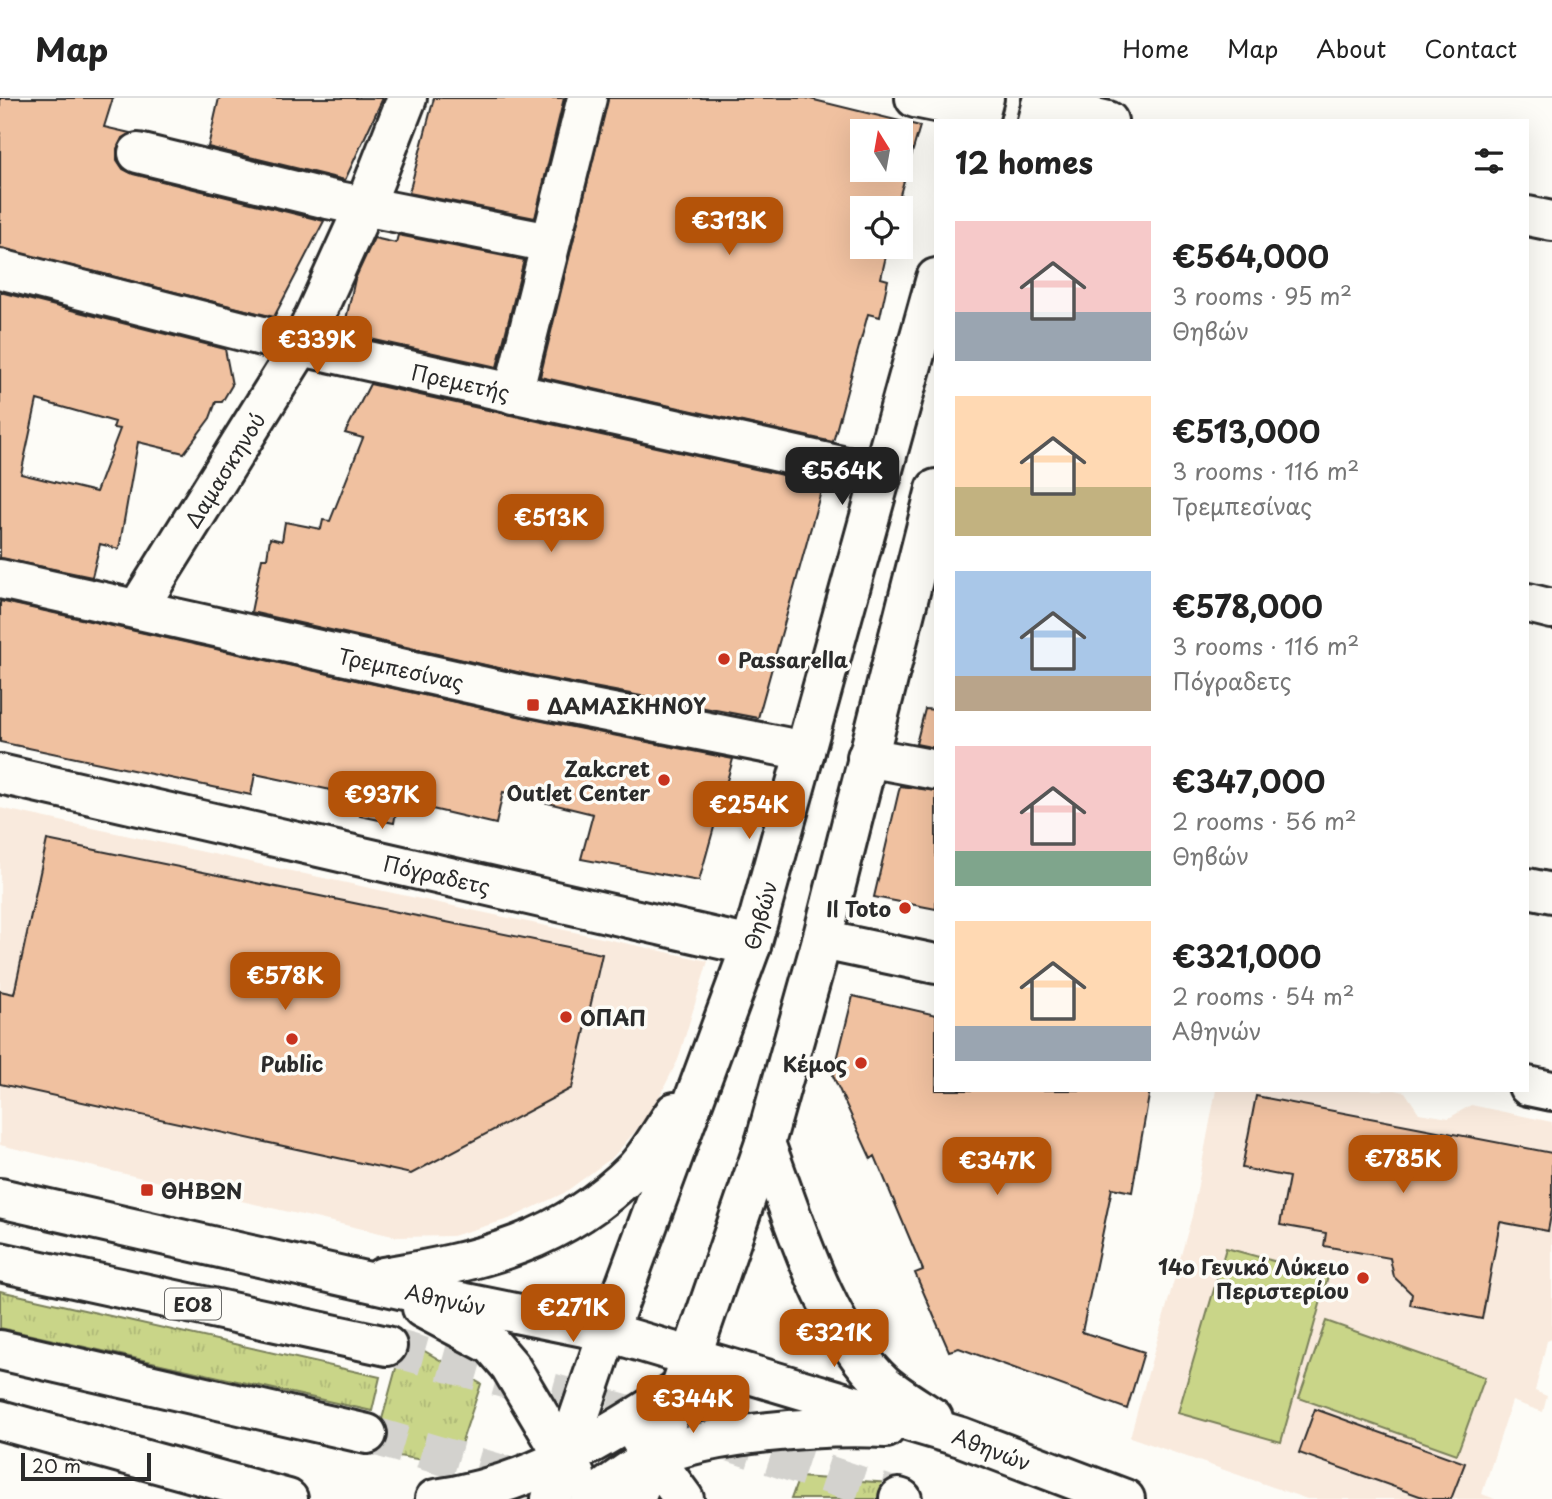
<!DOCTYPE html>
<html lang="en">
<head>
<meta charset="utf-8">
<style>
	:root { --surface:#fff; --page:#f6f6f6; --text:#222; --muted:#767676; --line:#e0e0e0; --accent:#b45309 }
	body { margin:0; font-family:"Playpen Sans",sans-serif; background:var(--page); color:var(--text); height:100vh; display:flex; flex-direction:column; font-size:26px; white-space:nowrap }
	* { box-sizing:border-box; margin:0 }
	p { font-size:23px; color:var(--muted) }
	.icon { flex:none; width:38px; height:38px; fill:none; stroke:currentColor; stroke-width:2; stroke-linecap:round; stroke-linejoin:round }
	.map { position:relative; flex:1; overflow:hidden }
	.drawer { position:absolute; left:934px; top:21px; width:595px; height:973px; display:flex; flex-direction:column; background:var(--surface); border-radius:0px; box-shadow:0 7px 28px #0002 }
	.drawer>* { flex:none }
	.needle { width:46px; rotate:349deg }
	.controls { position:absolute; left:850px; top:21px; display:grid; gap:14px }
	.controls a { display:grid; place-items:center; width:63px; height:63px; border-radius:0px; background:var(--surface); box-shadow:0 7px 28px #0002; font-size:35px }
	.scale { position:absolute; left:21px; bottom:18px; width:130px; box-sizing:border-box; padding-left:7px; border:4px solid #2b2b2b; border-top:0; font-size:19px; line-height:24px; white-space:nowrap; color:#2b2b2b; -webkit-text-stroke:5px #fdfcf7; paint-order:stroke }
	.price { position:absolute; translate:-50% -60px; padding:0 16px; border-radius:14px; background:var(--accent); color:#fff; font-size:23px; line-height:46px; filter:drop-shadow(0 2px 4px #0008) }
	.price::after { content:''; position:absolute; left:50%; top:42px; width:21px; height:16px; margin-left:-10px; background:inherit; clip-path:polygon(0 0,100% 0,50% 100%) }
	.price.on { background:#222; color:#fff }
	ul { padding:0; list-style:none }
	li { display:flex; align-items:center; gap:21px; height:175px; padding:0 21px }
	li span { display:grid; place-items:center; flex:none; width:196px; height:140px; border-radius:0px; color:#555 }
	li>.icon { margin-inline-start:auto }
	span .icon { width:84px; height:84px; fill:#fffc; stroke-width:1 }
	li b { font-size:30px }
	h2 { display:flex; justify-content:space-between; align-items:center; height:84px; padding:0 21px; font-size:30px }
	header { display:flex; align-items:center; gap:42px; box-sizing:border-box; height:98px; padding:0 35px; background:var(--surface); border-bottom:2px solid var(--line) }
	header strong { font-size:33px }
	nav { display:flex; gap:38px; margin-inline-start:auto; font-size:24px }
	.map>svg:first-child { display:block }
</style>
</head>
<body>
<header>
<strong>Map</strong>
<nav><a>Home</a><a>Map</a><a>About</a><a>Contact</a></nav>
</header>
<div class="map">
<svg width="1552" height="1401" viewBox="0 0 1552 1401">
	<defs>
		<pattern id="grass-tufts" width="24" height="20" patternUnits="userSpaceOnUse" patternTransform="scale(1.75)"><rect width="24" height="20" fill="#c9d588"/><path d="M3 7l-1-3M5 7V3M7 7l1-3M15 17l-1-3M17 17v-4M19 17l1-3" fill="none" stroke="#adb776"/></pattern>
	</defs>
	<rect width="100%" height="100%" fill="#fdfcf7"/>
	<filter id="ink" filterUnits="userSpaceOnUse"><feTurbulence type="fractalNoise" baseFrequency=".0143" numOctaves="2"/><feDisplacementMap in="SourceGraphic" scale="14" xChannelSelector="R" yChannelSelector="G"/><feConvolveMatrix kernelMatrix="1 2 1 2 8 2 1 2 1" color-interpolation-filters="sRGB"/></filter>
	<g filter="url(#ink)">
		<!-- built -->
		<path fill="#f9eadd" d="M0 710 708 863 678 962 651 1015 613 1059 564 1095 509 1121 452 1138 397 1139 0 1047Z
			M1216 992H1395L1405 994 1419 1015 1449 1020 1471 1007 1552 1024V1241L1547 1243 1535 1293 1547 1298 1543 1314 1512 1303 1482 1396 1495 1401H1307L1130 1339 1192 1118Z"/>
		<!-- grass -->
		<path fill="url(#grass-tufts)" stroke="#7a805a" stroke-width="2" d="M0 1193 380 1279 372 1313 0 1230Z
			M404 1241 481 1286 454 1367 373 1354Z
			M799 1379 891 1385 886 1401H791Z"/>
		<!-- pitch -->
		<path fill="#c9d588" stroke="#7a805a" stroke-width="2" d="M1226 1150 1328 1178 1281 1344 1178 1315Z
			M1326 1223 1485 1279 1457 1356 1299 1300Z"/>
		<!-- building -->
		<path fill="#f0c1a0" stroke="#2b2b2b" stroke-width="2" fill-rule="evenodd" d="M0 0H113L104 29 130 35 122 40 117 51V62L123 71 133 76 324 123 274 219 0 150Z
			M219 0H383L345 82 208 49Z
			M434 0H564L535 120 409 95Z
			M608 0H806L920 28 896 110H863V149H888L881 180 888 182 880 219 868 216 833 344 540 279ZM863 33H901V72H863Z
			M398 137 524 162 497 269 343 235 355 181 374 140 396 145Z
			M0 194 225 251 232 287 222 304H216L210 320 184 355 138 344 119 451 100 446 92 479 0 460ZM37 302 115 324 113 330 120 331 96 394 21 376Z
			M370 286 823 386 758 620 535 578 251 514 262 460H267L270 440 282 443 285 424 321 431 323 422 330 423 363 340 345 335Z
			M0 503 527 620 733 661 699 783 581 761 593 716 503 694 496 726 398 703 394 725 360 718 364 699 255 676 251 697 0 644Z
			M925 611 936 612V650L916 646Z
			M900 688 936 693V811L874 799Z
			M47 742 602 856 572 990 411 1076 0 986V893L14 896Z
			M853 898 936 917V992H1150L1132 1094 1112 1090 1082 1234 1144 1254 1127 1311 959 1250 949 1253 915 1175 923 1172 875 1058 871 1061 833 978Z
			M1256 998 1552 1055V1112L1548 1133 1500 1124 1482 1221 1410 1207 1412 1196 1394 1179 1390 1160 1324 1148 1326 1135 1280 1127 1289 1079 1242 1070Z
			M1315 1311 1465 1365 1451 1401H1428L1299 1355Z"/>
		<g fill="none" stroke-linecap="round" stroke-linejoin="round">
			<!-- highway-tunnel -->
			<path stroke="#d3d2ce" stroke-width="38" stroke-dasharray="38 19" stroke-linecap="butt" d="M387 1248 732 1345 899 1400
				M367 1336 533 1385"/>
			<defs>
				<g id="minor">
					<path d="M915 0 980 13"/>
					<path d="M1041 7 1108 23"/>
					<path d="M138 55 328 101 550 145"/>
					<path d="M1528 118 1552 123"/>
					<path id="s1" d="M0 171 301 248 882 377"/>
					<path d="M513 296 587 0"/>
					<path id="s2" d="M0 481 531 599 805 653"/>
					<path d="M1528 505 1552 511"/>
					<path id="s3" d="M138 510 301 248 365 107 407 0"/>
					<path d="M867 659 936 672"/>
					<path id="s4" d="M0 676 751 848"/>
					<path d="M1528 790 1552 795"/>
					<path d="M822 842 936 866"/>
					<path d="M1528 988 1552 993"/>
				</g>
				<g id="major">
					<path d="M978 23 984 0"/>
					<path d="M1037 23 1043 0"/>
					<path d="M765 1045C793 1119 825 1232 884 1286 899 1299 917 1309 933 1320"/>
					<path id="s5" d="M0 1100 422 1196 608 1234 961 1339 1125 1401"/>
					<path d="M383 1179C482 1163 562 1144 635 1071 650 1055 662 1032 675 1014"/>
					<path d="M422 1210 492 1247 510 1268 575 1377"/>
					<path d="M0 1322 288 1401"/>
					<path d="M640 1341 684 1401"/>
					<path d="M435 1401C532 1387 600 1342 680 1291"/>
					<path id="s6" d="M551 1401 608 1234 751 848 936 180"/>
					<path d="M590 1401C610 1388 631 1369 653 1360 712 1334 822 1327 886 1330"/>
					<path d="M635 1401 680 1291 765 1045 822 842 936 391"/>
				</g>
				<path id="highway" d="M0 1164 387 1248
					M0 1252 367 1336
					M899 1400 902 1401"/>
			</defs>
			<!-- minor casing -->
			<use href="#minor" stroke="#2b2b2b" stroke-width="44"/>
			<!-- major casing -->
			<use href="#major" stroke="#2b2b2b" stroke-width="44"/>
			<!-- highway casing -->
			<use href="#highway" stroke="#2b2b2b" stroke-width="44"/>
			<!-- minor -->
			<use href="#minor" stroke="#fdfcf7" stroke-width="38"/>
			<!-- major -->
			<use href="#major" stroke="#fdfcf7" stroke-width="38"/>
			<!-- highway -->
			<use href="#highway" stroke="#fdfcf7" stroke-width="38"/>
		</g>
	</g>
	<!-- markers -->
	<g fill="#c8321e" stroke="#fdfcf7" stroke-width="2.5">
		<circle cx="724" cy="561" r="7"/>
		<rect x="526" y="600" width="14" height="14" rx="3.5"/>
		<circle cx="664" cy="682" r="7"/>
		<circle cx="905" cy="810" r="7"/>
		<circle cx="566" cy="919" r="7"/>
		<circle cx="292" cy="941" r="7"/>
		<circle cx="861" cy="965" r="7"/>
		<rect x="140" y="1085" width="14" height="14" rx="3.5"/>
		<circle cx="1363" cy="1180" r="7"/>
	</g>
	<g text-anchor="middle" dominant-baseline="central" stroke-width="7" stroke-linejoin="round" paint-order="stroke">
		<!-- shield labels -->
		<rect fill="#fdfcf7" stroke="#6a6a68" stroke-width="2" x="165" y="1190.5" width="56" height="31" rx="5"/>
		<g font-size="19" font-weight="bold" fill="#2b2b2b">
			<text x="193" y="1206">ΕΟ8</text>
		</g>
		<!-- street labels -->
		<g font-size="21" fill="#2b2b2b" stroke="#fdfcf7">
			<text stroke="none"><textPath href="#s1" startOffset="474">Πρεμετής</textPath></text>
			<text stroke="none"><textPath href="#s3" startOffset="163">Δαμασκηνού</textPath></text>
			<text stroke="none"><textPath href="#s2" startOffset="411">Τρεμπεσίνας</textPath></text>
			<text stroke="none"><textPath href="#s4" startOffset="448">Πόγραδετς</textPath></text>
			<text stroke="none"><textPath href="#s6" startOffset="620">Θηβών</textPath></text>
			<text stroke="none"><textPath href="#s5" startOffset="457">Αθηνών</textPath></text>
			<text stroke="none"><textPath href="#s5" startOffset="1024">Αθηνών</textPath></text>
		</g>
		<!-- poi labels -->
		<g font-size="21" font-weight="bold" fill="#2b2b2b" stroke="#fdfcf7" text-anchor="start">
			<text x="738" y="561">Passarella</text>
			<text x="547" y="607">ΔΑΜΑΣΚΗΝΟΥ</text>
			<text x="650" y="670" text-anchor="end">Zakcret<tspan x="650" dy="24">Outlet Center</tspan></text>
			<text x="891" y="810" text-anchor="end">Il Toto</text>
			<text x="580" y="919">ΟΠΑΠ</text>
			<text x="292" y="965" text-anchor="middle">Public</text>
			<text x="847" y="965" text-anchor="end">Κέμος</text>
			<text x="161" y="1092">ΘΗΒΏΝ</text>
			<text x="1349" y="1168" text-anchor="end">14ο Γενικό Λύκειο<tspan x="1349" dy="24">Περιστερίου</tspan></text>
		</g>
	</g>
</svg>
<div class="controls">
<a><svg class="needle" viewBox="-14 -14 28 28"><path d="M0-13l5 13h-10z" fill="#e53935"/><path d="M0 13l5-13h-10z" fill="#767676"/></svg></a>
<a><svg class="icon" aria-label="locate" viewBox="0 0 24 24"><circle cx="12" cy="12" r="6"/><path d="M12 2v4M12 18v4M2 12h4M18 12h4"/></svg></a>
</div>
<div class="scale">20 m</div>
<b class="price" style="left:729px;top:159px">€313K</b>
<b class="price" style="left:317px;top:278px">€339K</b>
<b class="price on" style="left:842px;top:409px">€564K</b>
<b class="price" style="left:551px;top:456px">€513K</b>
<b class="price" style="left:382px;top:733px">€937K</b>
<b class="price" style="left:749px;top:743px">€254K</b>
<b class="price" style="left:285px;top:914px">€578K</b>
<b class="price" style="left:1403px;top:1097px">€785K</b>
<b class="price" style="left:997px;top:1099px">€347K</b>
<b class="price" style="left:573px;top:1246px">€271K</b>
<b class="price" style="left:834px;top:1271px">€321K</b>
<b class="price" style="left:693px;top:1337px">€344K</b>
<section class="drawer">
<h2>12 homes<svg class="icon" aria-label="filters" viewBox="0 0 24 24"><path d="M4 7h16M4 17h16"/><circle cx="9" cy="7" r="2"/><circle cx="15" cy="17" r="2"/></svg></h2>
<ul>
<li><span style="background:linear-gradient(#f6c9c9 65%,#9aa5b1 0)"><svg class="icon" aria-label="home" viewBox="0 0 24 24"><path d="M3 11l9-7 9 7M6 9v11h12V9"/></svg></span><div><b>€564,000</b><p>3 rooms · 95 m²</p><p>Θηβών</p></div></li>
<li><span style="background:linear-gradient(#ffd9b3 65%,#c2b280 0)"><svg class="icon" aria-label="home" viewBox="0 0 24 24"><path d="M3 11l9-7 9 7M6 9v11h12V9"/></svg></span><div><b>€513,000</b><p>3 rooms · 116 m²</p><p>Τρεμπεσίνας</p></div></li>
<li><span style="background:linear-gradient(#a9c7e8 75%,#b9a48a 0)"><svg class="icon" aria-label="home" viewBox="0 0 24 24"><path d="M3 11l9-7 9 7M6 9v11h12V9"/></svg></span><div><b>€578,000</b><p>3 rooms · 116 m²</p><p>Πόγραδετς</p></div></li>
<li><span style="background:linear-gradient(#f6c9c9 75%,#7fa58c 0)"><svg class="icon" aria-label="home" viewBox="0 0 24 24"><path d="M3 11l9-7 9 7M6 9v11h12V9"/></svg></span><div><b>€347,000</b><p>2 rooms · 56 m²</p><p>Θηβών</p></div></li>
<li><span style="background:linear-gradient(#ffd9b3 75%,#9aa5b1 0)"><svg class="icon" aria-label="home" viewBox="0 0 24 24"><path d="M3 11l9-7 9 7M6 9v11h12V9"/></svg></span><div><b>€321,000</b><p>2 rooms · 54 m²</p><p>Αθηνών</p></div></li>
</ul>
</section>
</div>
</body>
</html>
